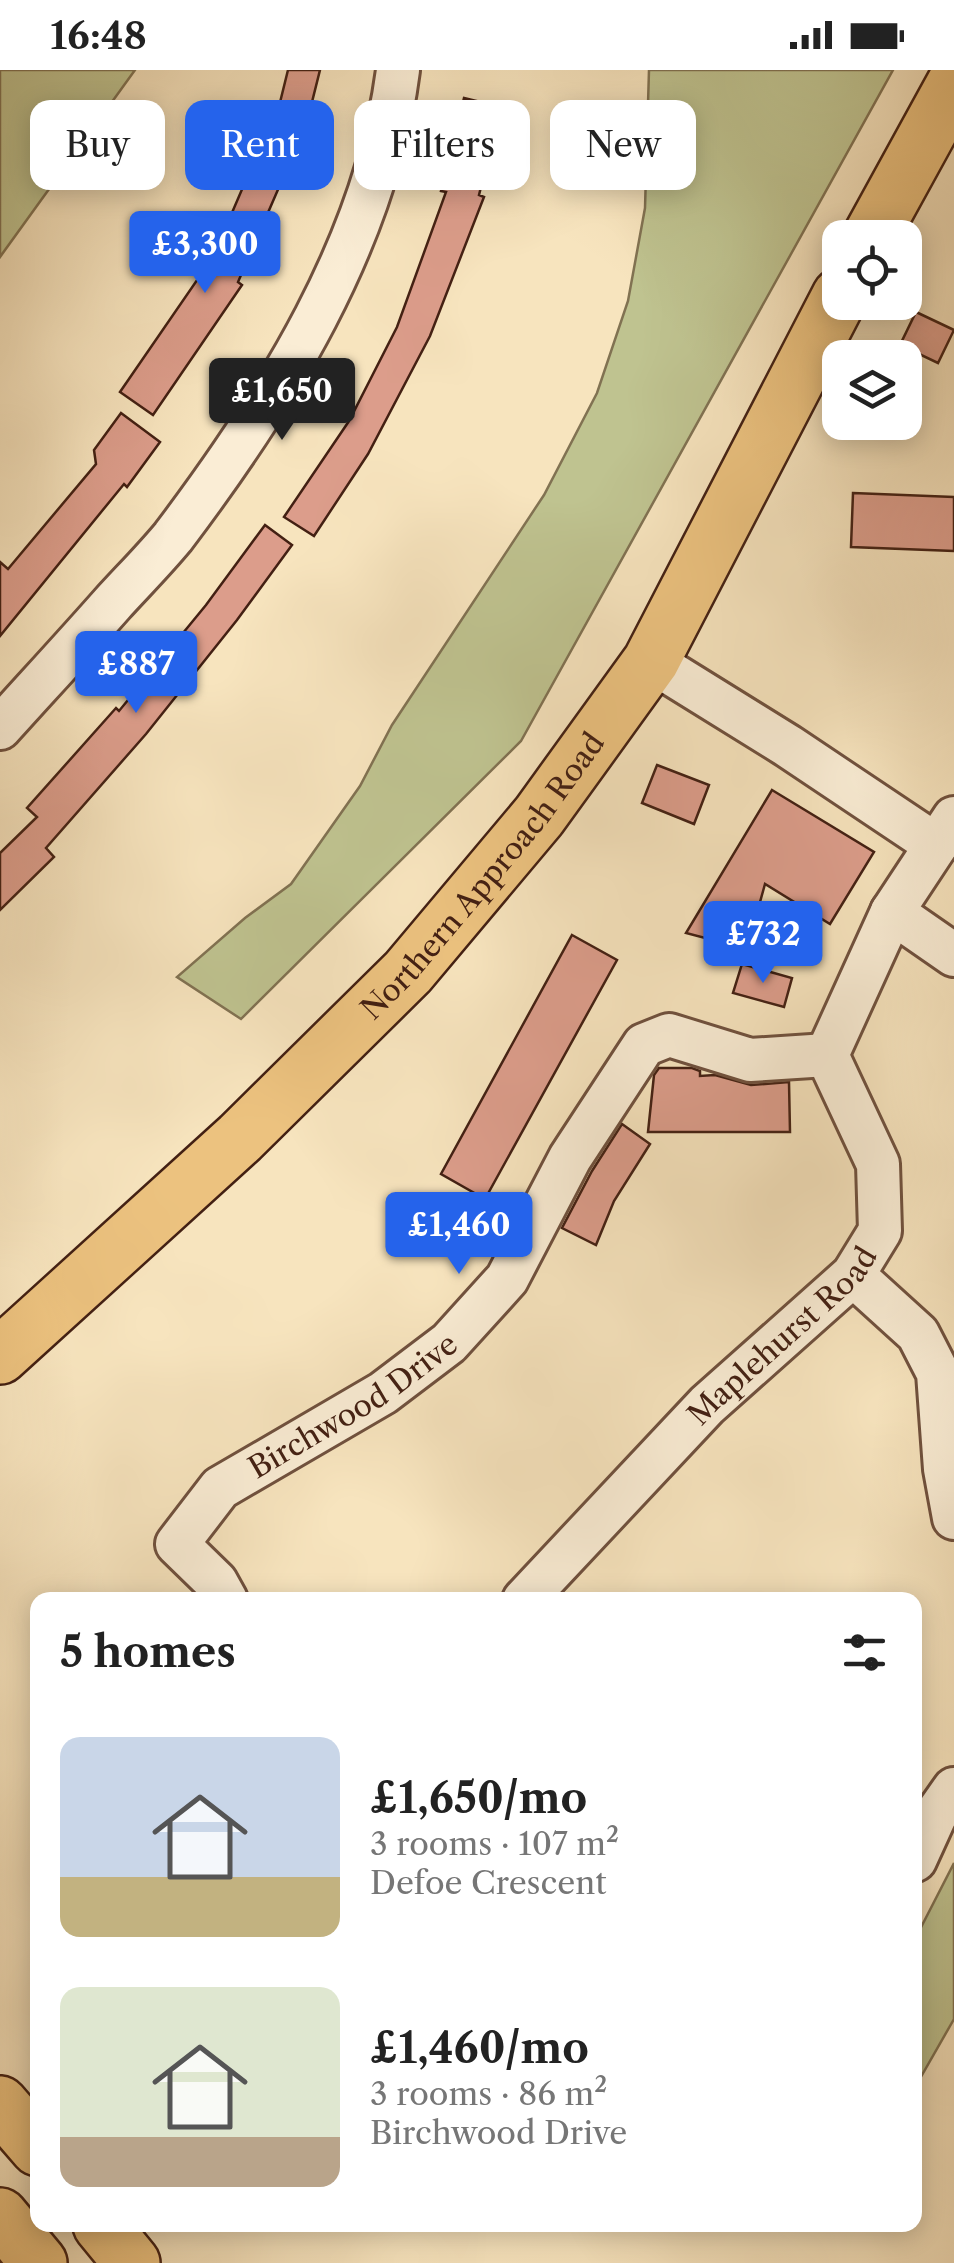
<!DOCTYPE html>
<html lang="en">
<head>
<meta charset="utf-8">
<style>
	:root { --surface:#fff; --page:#f2f2f2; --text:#222; --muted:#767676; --accent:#2563eb }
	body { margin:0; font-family:"Libre Caslon Text",serif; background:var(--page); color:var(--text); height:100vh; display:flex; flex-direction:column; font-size:38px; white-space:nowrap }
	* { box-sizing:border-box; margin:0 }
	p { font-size:32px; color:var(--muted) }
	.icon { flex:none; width:55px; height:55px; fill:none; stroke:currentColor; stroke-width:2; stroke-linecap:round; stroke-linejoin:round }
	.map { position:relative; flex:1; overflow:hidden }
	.details { position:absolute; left:30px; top:1522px; width:892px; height:640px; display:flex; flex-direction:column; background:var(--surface); border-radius:20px; box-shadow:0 5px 25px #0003 }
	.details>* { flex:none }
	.hud { position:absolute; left:30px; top:30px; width:895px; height:90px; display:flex; gap:20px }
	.controls { position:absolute; left:822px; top:150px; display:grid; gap:20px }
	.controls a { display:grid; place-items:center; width:100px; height:100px; border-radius:20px; background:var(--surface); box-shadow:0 5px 25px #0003; font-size:50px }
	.price { position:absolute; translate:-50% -85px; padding:0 22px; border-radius:10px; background:var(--accent); color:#fff; font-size:32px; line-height:65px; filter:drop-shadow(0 2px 5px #0008) }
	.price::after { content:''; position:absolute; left:50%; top:60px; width:30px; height:22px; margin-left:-15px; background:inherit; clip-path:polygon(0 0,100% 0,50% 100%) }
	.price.on { background:#222; color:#fff }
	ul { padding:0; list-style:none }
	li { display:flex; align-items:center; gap:30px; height:250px; padding:0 30px }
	li span { display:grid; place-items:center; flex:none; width:280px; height:200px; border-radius:20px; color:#555 }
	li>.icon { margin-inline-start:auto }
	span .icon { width:120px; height:120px; fill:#fffc; stroke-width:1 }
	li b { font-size:42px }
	h2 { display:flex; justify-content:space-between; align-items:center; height:120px; padding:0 30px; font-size:42px }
	.tag { padding:0 35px; border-radius:20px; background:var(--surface); box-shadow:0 5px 25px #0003; font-size:35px; line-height:90px }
	.tag.on { background:var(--accent); color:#fff }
	.status { display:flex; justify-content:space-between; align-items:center; height:70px; padding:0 50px; background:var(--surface); direction:ltr }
	.status svg { height:28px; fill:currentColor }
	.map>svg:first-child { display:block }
</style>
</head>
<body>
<div class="status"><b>16:48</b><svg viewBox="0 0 49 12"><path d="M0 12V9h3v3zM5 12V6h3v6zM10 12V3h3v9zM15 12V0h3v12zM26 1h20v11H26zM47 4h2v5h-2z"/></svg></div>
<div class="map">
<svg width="954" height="2193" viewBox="0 0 954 2193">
	<rect width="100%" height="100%" fill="#f7e4be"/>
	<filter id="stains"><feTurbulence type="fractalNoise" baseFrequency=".002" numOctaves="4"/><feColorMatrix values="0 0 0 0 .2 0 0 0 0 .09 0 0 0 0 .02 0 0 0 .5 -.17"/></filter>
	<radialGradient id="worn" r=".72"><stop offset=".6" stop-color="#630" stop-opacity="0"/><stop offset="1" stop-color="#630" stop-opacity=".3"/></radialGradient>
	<!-- green -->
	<path fill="#bfc390" stroke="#817252" stroke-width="2.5" d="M0 0H135L0 187Z
		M649 0H893L521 671 241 949 177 907 245 848 291 814 360 716 392 655 544 425 597 323 628 231 645 138Z
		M954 1793V1949L918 2012 915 2010V1869Z"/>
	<!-- building -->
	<path fill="#dc9d8b" stroke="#432013" stroke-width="2.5" d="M288 0H320L298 88 268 81Z
		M464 28 501 37 479 125 484 127 430 266 368 384 314 466 284 447 349 351 397 257 446 122 441 121Z
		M252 96 283 108 238 212 242 215 153 345 120 322 213 187Z
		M916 242 954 260 938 293 900 275Z
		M121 343 160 372 127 417 124 414 0 566V492L8 499 96 394 94 380Z
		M853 423 954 427V481L851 477Z
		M265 455 292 475 237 550 146 664 46 778 54 787 0 840V783L37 747 27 738 116 638 119 641 206 535Z
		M657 695 709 715 694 754 642 733Z
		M772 720 874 782 830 854 765 814 747 879 686 863Z
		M572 865 617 890 485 1129 441 1104Z
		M742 894 792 908 784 937 733 923Z
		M659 998H692L700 1001V1006L715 1005 751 1015 789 1012 790 1062H648L654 1005Z
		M622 1054 650 1074 614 1131 596 1175 562 1158 592 1101Z"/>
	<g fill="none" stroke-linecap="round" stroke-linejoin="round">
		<defs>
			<g id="street">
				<path d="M651 591 788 676 936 775"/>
				<path d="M0 658C37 617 75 576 112 534 132 512 154 490 173 467 276 331 376 172 398 0"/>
				<path d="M892 842 954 885"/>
				<path d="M853 1205 918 1264 938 1303 945 1399 954 1448"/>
				<path id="s1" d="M226 1530 216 1512 177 1474 220 1418 383 1323 449 1273 507 1209 570 1088 644 975 669 965 750 990 827 985"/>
				<path id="s2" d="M524 1530 707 1335 853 1205 880 1161 878 1094 827 985 892 842 954 748"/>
				<path d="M915 1790 935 1746 954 1719"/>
			</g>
			<g id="primary">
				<path d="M870 168 954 15"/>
				<path id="s3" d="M0 1286 240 1068 408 902 539 746 651 591 840 226"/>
				<path d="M0 2034 38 2078"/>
				<path d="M0 2146 39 2193"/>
				<path d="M101 2155 132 2193"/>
			</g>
		</defs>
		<!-- street casing -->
		<use href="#street" stroke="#70513e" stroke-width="48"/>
		<!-- primary casing -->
		<use href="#primary" stroke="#432013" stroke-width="60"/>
		<!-- street -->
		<use href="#street" stroke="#faedd5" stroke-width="42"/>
		<!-- primary -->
		<use href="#primary" stroke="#ecc27f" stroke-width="55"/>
	</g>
	<g text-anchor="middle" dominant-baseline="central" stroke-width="9" stroke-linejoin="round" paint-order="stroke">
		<!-- street labels -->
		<g font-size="30" fill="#432013" stroke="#faedd5">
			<text stroke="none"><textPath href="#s3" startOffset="682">Northern Approach Road</textPath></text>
			<text stroke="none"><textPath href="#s2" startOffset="370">Maplehurst Road</textPath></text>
			<text stroke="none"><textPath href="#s1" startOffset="302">Birchwood Drive</textPath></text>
		</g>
	</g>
	<rect width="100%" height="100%" filter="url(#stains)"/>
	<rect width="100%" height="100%" fill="url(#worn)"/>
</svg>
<div class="controls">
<a><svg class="icon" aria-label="locate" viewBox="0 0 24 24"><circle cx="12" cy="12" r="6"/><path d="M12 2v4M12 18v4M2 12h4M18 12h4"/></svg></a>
<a><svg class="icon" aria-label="layers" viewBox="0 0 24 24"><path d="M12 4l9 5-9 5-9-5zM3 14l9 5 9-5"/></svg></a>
</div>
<b class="price" style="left:205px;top:226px">£3,300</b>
<b class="price on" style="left:282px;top:373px">£1,650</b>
<b class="price" style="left:136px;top:646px">£887</b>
<b class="price" style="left:763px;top:916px">£732</b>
<b class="price" style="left:459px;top:1207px">£1,460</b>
<div class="hud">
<a class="tag">Buy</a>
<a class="tag on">Rent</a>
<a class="tag">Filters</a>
<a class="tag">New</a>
</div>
<section class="details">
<h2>5 homes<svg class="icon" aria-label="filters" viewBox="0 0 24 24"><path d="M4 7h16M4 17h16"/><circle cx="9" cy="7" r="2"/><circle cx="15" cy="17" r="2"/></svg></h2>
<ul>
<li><span style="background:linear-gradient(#c9d6e8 70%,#c2b280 0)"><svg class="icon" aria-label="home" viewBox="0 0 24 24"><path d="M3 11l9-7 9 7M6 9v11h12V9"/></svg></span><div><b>£1,650/mo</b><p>3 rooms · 107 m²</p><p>Defoe Crescent</p></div></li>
<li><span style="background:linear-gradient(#dfe7d0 75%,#b9a48a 0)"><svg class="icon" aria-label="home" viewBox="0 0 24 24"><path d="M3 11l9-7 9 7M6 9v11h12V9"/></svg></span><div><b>£1,460/mo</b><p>3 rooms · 86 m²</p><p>Birchwood Drive</p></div></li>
</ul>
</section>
</div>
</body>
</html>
